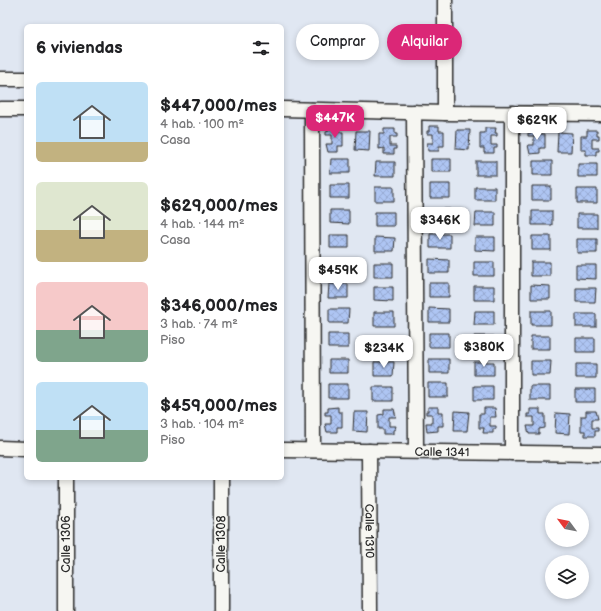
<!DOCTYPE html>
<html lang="es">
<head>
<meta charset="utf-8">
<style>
	:root { --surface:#fff; --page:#f2f2f2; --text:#202124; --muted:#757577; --accent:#db2777 }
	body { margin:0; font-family:"Balsamiq Sans",sans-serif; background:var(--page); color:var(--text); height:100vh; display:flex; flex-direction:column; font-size:15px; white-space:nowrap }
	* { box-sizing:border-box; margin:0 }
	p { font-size:13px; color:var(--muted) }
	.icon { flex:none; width:22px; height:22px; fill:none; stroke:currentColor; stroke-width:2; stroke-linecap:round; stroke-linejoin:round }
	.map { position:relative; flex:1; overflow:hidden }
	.sheet { position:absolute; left:24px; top:24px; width:260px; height:456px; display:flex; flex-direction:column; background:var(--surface); border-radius:6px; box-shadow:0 2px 6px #0003 }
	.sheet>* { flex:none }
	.banner { position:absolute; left:296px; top:24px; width:245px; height:36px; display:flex; gap:8px }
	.needle { width:26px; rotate:302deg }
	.buttons { position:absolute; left:545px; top:503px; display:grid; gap:8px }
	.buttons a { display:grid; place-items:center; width:44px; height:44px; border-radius:50%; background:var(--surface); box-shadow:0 2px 6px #0003; font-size:20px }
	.price { position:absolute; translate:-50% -34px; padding:0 9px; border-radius:8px; background:#fff; color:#222; font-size:13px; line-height:26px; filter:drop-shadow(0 1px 2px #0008) }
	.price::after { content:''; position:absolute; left:50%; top:24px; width:12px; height:9px; margin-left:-6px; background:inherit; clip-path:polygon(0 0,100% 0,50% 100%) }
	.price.selected { background:var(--accent); color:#fff }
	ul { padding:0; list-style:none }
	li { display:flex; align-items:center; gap:12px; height:100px; padding:0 12px }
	li span { display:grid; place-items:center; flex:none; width:112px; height:80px; border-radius:6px; color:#555 }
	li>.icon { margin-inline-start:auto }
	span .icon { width:48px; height:48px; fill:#fffc; stroke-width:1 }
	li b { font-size:17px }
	h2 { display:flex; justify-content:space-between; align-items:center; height:48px; padding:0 12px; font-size:17px }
	.pill { padding:0 14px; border-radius:18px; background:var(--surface); box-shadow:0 2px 6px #0003; font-size:14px; line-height:36px }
	.pill.selected { background:var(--accent); color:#fff }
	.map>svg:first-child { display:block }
</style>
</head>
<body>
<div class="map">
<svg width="601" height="611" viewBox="0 0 601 611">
	<defs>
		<pattern id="building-cross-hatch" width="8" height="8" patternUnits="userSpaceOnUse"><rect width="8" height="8" fill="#aec5f3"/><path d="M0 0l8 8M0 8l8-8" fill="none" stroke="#96a9d0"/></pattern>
	</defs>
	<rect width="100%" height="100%" fill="#e0e7f2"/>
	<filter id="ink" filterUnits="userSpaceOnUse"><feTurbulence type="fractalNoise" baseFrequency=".025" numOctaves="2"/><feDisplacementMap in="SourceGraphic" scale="8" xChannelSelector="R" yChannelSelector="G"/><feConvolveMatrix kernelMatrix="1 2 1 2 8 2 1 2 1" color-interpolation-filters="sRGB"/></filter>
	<g filter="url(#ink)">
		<!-- building -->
		<path fill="url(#building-cross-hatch)" stroke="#2b2b2b" d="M429 126H439V131H444V146H439V151H428L427 143H433V134H427V131H429Z
			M329 127H339V132H343V146H338V152H328L326 144H332V135H326V132L329 131Z
			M485 128H496L495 133H497V136H491V145H497V148H494V153H484V148H480V133H485Z
			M384 129H395V134H397V137H390V146H396V149H394V154H384V148L379 149V134H384Z
			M531 129H541V134H545V148H540V153L530 154 528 145H534V136H528V133H531Z
			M457 130H470L469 150 456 149Z
			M587 130H597V135H599V139H592V148H599V151H596V155H586V150H581V136H587Z
			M356 131H370L369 151 355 150Z
			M558 132 572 133 571 152H557Z
			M331 159H350V173H330Z
			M431 159H451V172H431Z
			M476 161H496V175H476Z
			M533 161H552V175H533Z
			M376 162H395V176H375Z
			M578 164H597V177H578Z
			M430 184H450V198H430Z
			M330 185H349V198H330Z
			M532 186H551V200H532Z
			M375 187H394V201H375Z
			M475 187H495V200H475Z
			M577 189H597V203H577Z
			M430 209H450V223H430Z
			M330 210H349V224L330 223Z
			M532 211H552V225H532Z
			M375 212H394V226H375Z
			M476 212H495V226H475Z
			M577 214H597V228H577Z
			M430 234H450V248H430Z
			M330 235H349V248H330Z
			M532 236H551V250H532Z
			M375 237 395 238 394 251H375Z
			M475 237H495V251L475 250Z
			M577 239H597V253H577Z
			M429 259 449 260V273H429Z
			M329 260H348V274H329Z
			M474 262H494V276H474Z
			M531 262H550V276H531Z
			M374 263H393V277H374Z
			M576 265H596V279L576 278Z
			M429 283H449V297H429Z
			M329 284H348V298H328Z
			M531 285 550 286V299H531Z
			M474 286H494V300H474Z
			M374 287H393V301L374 300Z
			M576 288H596L595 302H576Z
			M429 308 449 309V322H429Z
			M329 309H349L348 323H329Z
			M475 311H494V325H474Z
			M531 311H551V325H531Z
			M374 312H394V326H374Z
			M576 314H596V327H576Z
			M429 333H449V347H429Z
			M328 334H348V348H328Z
			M474 336H494V350H474Z
			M531 336H550V349H531Z
			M374 337H393V351H374Z
			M576 338H595V352H576Z
			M429 359H449V373H429Z
			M329 360H348V373H329Z
			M531 361H551L550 375H531Z
			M374 362H394L393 376H374Z
			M474 362H494V375H474Z
			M576 364H596V378H576Z
			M428 383H448V397H428Z
			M328 384H348V398H328Z
			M474 386H493V400H474Z
			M530 386H550V400H530Z
			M373 387H393V401H373Z
			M575 389H595V402H575Z
			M338 407V412H342V427H337V432H327L325 424H331V415H325V412H328V408Z
			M428 407H438V412H443V426H438V431L427 432 426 423H432V414H426V411H428Z
			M484 408H495L496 417H490V426H496V429H493V433H483L484 428H479V414H484Z
			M384 409H394L396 417H389V426H396L395 429 393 430V434H383V429H378V415L384 414Z
			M530 409H540V414H545V428L539 429V434H529L527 426H534V417H527V414H530Z
			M455 411 469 412 467 431H454Z
			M586 411H596L598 419H592V428H598V431H595V436H585V431H581V416H586Z
			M354 412H368L367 432 353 431Z
			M556 413 570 414 569 434 555 433Z"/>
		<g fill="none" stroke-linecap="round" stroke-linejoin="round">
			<defs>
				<g id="minor">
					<path d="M445 0V113"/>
					<path d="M0 79H26"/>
					<path d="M0 109H26"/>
					<path d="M282 109 445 113 601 114"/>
					<path d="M312 110 313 450"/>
					<path d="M414 112 416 451"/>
					<path d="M0 448 26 449"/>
					<path id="s1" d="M282 450 601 454"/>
					<path id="s2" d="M369 451 370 611"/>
					<path d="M512 453V113"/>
					<path d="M66 611V478"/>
					<path d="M221 611V478"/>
				</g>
			</defs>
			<!-- minor casing -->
			<use href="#minor" stroke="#2b2b2b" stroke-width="17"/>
			<!-- minor -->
			<use href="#minor" stroke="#f6f6f2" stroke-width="14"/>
		</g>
	</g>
	<g text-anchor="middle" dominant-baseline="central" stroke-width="3" stroke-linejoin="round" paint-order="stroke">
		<!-- street labels -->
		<g font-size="12" fill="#2b2b2b" stroke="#f6f6f2">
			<text stroke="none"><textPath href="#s1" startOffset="160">Calle 1341</textPath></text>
			<text stroke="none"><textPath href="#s2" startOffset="80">Calle 1310</textPath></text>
			<text transform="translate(66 544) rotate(-90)">Calle 1306</text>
			<text transform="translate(221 544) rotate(-90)">Calle 1308</text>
		</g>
	</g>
</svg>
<div class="buttons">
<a><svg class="needle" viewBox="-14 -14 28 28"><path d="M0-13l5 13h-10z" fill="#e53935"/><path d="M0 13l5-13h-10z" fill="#757577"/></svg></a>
<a><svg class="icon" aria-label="layers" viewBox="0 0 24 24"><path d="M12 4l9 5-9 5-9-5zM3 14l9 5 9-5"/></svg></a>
</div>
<b class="price selected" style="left:335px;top:139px">$447K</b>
<b class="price" style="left:537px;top:141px">$629K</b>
<b class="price" style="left:440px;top:241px">$346K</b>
<b class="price" style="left:338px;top:291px">$459K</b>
<b class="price" style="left:484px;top:368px">$380K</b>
<b class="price" style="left:384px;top:369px">$234K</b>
<div class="banner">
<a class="pill">Comprar</a>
<a class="pill selected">Alquilar</a>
</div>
<section class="sheet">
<h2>6 viviendas<svg class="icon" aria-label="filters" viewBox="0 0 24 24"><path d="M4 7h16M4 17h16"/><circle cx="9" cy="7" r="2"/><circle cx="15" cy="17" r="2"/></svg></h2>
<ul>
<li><span style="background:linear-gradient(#bfe0f5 75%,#c2b280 0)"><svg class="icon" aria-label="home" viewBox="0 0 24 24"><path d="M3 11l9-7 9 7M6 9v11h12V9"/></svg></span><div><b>$447,000/mes</b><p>4 hab. · 100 m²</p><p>Casa</p></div></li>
<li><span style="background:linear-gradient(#dfe7d0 60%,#c2b280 0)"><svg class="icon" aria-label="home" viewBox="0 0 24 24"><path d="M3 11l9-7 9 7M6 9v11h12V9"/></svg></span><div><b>$629,000/mes</b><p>4 hab. · 144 m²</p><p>Casa</p></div></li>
<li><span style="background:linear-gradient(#f6c9c9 60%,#7fa58c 0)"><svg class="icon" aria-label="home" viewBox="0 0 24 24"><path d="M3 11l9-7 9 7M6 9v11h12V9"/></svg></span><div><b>$346,000/mes</b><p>3 hab. · 74 m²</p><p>Piso</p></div></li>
<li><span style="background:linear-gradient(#bfe0f5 60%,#7fa58c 0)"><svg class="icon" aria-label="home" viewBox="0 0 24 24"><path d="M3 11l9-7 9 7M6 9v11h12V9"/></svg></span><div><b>$459,000/mes</b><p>3 hab. · 104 m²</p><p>Piso</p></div></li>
</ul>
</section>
</div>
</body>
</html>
